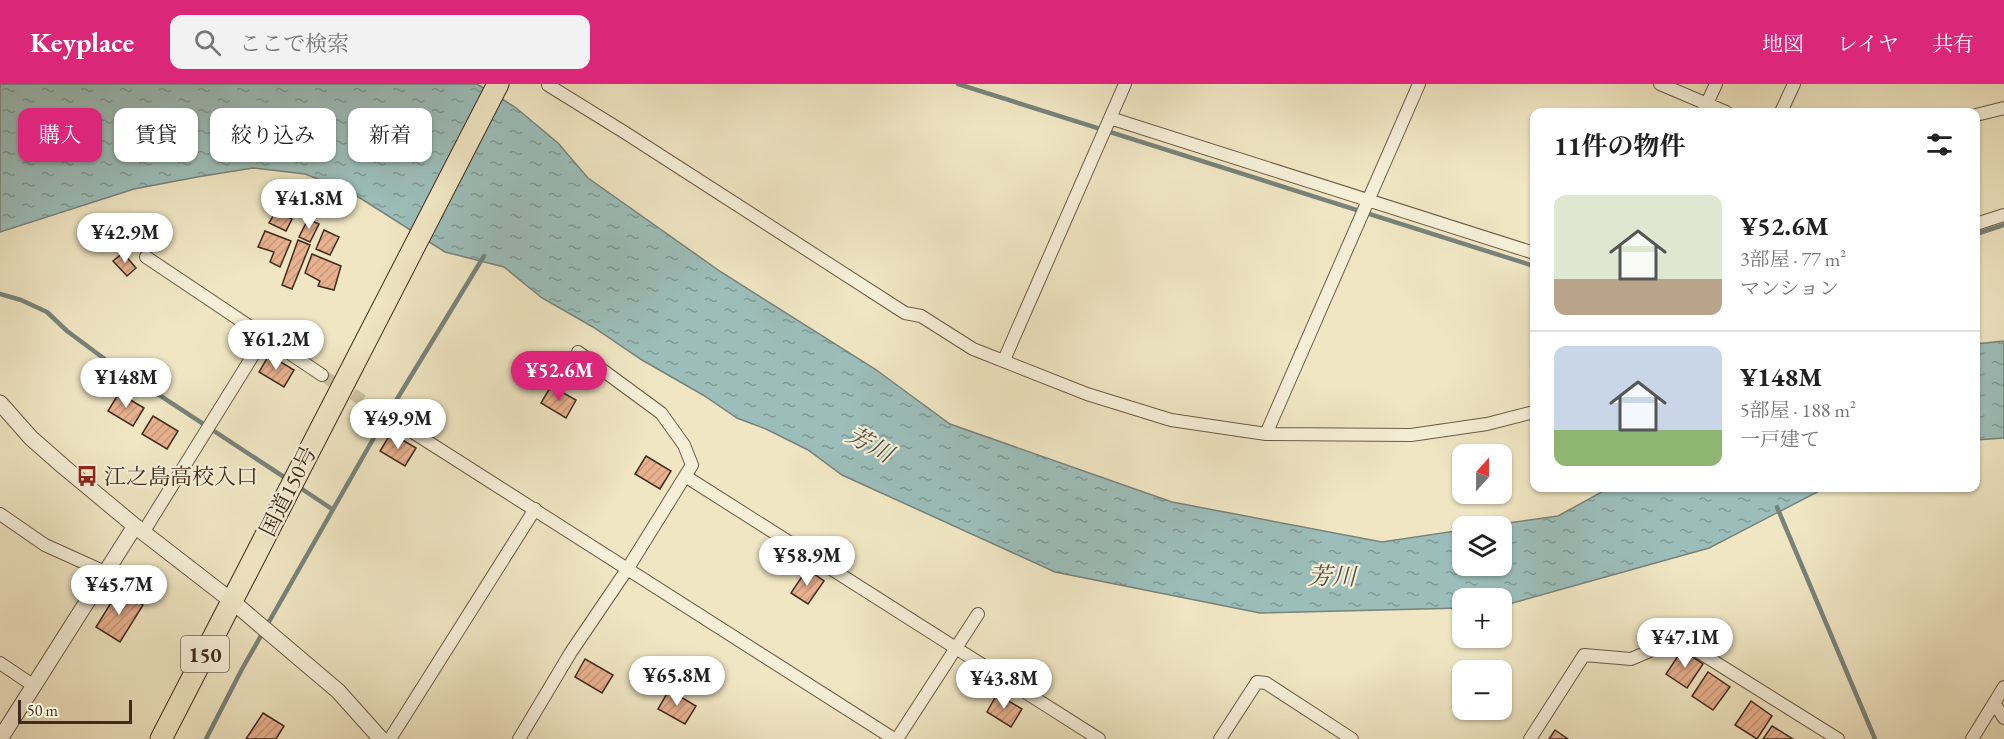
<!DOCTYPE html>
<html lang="ja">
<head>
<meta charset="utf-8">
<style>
	:root { --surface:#fff; --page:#f2f2f2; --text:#222; --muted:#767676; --line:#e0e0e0; --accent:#db2777 }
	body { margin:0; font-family:"EB Garamond","Noto Serif JP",serif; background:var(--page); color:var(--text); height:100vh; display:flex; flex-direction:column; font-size:22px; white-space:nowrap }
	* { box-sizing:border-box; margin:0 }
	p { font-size:20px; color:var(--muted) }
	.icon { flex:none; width:33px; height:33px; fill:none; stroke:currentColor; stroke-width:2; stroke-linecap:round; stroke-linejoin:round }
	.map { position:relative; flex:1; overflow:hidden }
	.side { position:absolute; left:1530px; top:24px; width:450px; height:384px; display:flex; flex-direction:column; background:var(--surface); border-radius:12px; box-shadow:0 2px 4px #0004 }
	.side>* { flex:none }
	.top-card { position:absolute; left:18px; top:24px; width:570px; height:54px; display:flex; gap:12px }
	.needle { width:39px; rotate:21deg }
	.buttons { position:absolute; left:1452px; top:360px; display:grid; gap:12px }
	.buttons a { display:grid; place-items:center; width:60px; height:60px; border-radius:12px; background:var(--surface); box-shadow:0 2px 4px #0004; font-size:30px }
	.scale { position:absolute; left:18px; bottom:15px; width:114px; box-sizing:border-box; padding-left:6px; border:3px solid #422b1c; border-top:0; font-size:16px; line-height:21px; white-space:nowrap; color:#422b1c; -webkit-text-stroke:4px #f5efd8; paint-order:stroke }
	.price { position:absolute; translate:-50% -51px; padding:0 14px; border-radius:21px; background:#fff; color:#222; font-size:20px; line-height:39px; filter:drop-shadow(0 2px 3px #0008) }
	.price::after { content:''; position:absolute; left:50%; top:36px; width:18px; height:14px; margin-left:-9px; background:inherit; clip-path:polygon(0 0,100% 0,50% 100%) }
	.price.on { background:var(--accent); color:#fff }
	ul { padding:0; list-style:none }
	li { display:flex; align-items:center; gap:18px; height:150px; padding:0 24px }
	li+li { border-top:2px solid var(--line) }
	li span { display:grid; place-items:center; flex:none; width:168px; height:120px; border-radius:12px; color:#555 }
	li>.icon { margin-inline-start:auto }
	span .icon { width:72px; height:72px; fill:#fffc; stroke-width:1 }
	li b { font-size:26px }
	h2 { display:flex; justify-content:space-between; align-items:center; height:72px; padding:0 24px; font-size:26px }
	.tag { padding:0 21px; border-radius:12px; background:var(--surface); box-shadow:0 2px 4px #0004; font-size:21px; line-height:54px }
	.tag.on { background:var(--accent); color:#fff }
	header { display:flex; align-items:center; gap:36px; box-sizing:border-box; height:84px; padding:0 30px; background:var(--accent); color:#fff }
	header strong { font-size:28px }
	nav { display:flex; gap:33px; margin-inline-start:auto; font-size:21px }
	.search { width:420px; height:54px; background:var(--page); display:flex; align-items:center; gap:15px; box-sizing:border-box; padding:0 21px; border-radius:12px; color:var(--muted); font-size:22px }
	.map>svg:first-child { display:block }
</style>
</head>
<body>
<header>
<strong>Keyplace</strong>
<div class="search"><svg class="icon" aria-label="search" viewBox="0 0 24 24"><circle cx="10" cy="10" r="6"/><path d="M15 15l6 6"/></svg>ここで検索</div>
<nav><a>地図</a><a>レイヤ</a><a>共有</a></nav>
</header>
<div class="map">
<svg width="2004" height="655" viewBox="0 0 2004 655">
	<defs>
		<pattern id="water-ripples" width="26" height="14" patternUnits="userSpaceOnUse" patternTransform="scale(1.5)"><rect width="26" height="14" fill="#9cbeba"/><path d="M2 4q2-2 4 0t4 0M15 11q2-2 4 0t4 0" fill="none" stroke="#819b96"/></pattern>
		<pattern id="building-hatch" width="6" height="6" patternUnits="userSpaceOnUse" patternTransform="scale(1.5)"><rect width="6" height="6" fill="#e8b18f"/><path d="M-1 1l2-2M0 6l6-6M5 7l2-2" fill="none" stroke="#c8987b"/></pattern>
	</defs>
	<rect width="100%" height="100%" fill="#f0e6c3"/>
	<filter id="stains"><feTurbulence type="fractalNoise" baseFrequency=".00333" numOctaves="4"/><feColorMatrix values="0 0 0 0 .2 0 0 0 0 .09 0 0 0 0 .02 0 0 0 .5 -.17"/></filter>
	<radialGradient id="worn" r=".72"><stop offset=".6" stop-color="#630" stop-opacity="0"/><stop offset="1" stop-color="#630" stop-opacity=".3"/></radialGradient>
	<!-- water -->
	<path fill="url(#water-ripples)" stroke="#78837b" stroke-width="1.5" d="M0 0H477L515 23 558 59 588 94 721 188 875 285 950 340 1172 418 1382 458 1462 446V482H1502V442H1486L1558 432 1609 404H1825L1709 464 1502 522V514H1462V524L1260 529 1055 488 842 391 808 366 766 345 737 334 703 311 642 276 593 243 542 214 504 183 445 168 349 107 305 90 253 84 197 93 134 105 0 148Z
		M2004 257V354L1976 356V260Z"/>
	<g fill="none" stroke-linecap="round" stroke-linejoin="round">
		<!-- stream -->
		<path stroke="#78837b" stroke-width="4.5" d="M958 0 1534 182
			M1976 150 2004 141
			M0 210 21 216 47 228 67 247 106 276 287 395
			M394 320 484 172
			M296 401 332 425
			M1777 423 1875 655
			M206 655 242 585 380 343"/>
	</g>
	<!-- building -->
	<path fill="url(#building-hatch)" stroke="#422b1c" stroke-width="1.5" d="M276 127 292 135 286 147 269 139Z
		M308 135 319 140 310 158 299 153Z
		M324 146 339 153 330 171 316 165Z
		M265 147 291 157 280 183 270 178 274 168 258 163Z
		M298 156 310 161 292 205 282 201Z
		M123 169 136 184 127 192 113 177Z
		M312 170 341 182 334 206 318 202 320 197 305 189Z
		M269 271 294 286 284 303 259 288Z
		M551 302 576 316 566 334 541 319Z
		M119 309 144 324 133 342 108 327Z
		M153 332 178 347 167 365 142 350Z
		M391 349 416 364 405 382 380 367Z
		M646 372 671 387 660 405 635 390Z
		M807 485 824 497 808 520 791 509Z
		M119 506 143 521 120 558 96 543Z
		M1682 566 1703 580 1687 604 1666 590Z
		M585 575 613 591 602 609 575 593Z
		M1708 588 1730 603 1713 626 1692 612Z
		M669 606 696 622 685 640 658 625Z
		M997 610 1022 625 1011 643 987 628Z
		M1751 617 1772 632 1757 655 1735 641Z
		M263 629 284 642 276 655H246Z
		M1772 642 1793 655H1763Z
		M1555 646 1568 655H1549Z"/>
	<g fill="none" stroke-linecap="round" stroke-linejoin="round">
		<!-- minor-tunnel -->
		<path stroke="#cdc1a2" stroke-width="12" stroke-dasharray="12 6" stroke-linecap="butt" d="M322 291 378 326"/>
		<defs>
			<path id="minor" d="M1660 0 1726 28
				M548 1 624 48 905 229 921 232 973 265 1087 310 1171 336 1266 350 1411 351 1487 340 1534 328
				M1703 28 1716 0
				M1781 28 1794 0
				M1976 31 2004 24
				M1110 34 1534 169
				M1976 140 2004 131
				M146 173 322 291
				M1004 276 1125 0
				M378 326 894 655
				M1266 350 1419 0
				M685 392 1099 655
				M0 430 45 461 107 489
				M144 447 265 252
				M0 579 34 602
				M1994 619 2004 634
				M390 655 535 425
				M519 655 571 568 628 484 692 381 684 361 661 329 578 268
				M897 655 978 530
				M1220 655 1257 598 1266 599 1352 655
				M1530 655 1584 571 1631 575 1678 555 1838 655
				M1972 655 2004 603"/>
			<path id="tertiary" d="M0 319 31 354 64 383 135 442 233 518 338 607 381 655
				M0 655 135 442"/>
			<path id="trunk" d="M161 655 498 0"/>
		</defs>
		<!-- minor casing -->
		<use href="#minor" stroke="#6e5a46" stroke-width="14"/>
		<!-- tertiary casing -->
		<use href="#tertiary" stroke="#6e5a46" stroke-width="17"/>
		<!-- trunk casing -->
		<use href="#trunk" stroke="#422b1c" stroke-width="23"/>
		<!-- minor -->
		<use href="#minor" stroke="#f5efd8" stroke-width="12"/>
		<!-- tertiary -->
		<use href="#tertiary" stroke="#f5efd8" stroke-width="15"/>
		<!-- trunk -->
		<use href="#trunk" stroke="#f0e6c3" stroke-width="21"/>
	</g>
	<!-- icons -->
	<defs>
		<symbol id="bus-bare" viewBox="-9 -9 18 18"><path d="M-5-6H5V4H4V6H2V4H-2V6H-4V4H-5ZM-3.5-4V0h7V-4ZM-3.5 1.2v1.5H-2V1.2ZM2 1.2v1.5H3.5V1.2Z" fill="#8f2418" stroke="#f5efd8" stroke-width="2.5" paint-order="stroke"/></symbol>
	</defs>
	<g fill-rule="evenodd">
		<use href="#bus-bare" x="72" y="377" width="30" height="30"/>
	</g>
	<g text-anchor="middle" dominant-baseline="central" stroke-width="4.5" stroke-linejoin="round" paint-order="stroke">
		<!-- shield labels -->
		<rect fill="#f5efd8" stroke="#786654" stroke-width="1.5" x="181" y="552" width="48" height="36" rx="4.5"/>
		<g font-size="21" font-weight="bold" fill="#422b1c">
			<text x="205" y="570">150</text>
		</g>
		<!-- poi labels -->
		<g font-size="22" fill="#422b1c" stroke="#f5efd8" text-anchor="start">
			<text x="104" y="392">江之島高校入口</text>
		</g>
		<!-- street labels -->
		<g font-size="22" fill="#422b1c" stroke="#f5efd8">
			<text transform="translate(288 407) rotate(-63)">国道150号</text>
		</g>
		<!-- water labels -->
		<g font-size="24" font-style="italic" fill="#585044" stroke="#f5efd8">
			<text transform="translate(870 360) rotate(29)">芳川</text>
			<text transform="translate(1332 492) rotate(1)">芳川</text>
		</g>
	</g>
	<rect width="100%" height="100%" filter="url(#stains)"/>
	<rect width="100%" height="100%" fill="url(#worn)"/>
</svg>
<div class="buttons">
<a><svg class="needle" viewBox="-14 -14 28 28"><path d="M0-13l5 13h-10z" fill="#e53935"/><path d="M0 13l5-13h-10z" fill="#767676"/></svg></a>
<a><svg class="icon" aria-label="layers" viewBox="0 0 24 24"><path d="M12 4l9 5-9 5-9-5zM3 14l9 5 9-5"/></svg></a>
<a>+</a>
<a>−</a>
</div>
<div class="scale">50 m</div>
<b class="price" style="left:309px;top:146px">¥41.8M</b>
<b class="price" style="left:125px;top:180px">¥42.9M</b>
<b class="price" style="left:276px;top:287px">¥61.2M</b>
<b class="price on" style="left:559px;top:318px">¥52.6M</b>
<b class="price" style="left:126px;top:325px">¥148M</b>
<b class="price" style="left:398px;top:366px">¥49.9M</b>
<b class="price" style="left:807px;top:503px">¥58.9M</b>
<b class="price" style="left:119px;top:532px">¥45.7M</b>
<b class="price" style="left:1685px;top:585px">¥47.1M</b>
<b class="price" style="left:677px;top:623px">¥65.8M</b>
<b class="price" style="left:1004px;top:626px">¥43.8M</b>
<div class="top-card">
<a class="tag on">購入</a>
<a class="tag">賃貸</a>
<a class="tag">絞り込み</a>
<a class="tag">新着</a>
</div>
<section class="side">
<h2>11件の物件<svg class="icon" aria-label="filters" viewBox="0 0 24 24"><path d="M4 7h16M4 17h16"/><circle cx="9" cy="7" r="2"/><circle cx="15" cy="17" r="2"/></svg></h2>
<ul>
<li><span style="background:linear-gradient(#dfe7d0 70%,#b9a48a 0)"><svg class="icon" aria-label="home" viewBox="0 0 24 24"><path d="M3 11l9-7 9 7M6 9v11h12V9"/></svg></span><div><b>¥52.6M</b><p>3部屋 · 77 m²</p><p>マンション</p></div></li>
<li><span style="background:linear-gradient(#c9d6e8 70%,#8fb573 0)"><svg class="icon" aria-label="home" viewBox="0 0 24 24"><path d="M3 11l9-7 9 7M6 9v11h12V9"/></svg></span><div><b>¥148M</b><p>5部屋 · 188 m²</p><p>一戸建て</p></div></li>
</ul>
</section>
</div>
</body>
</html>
